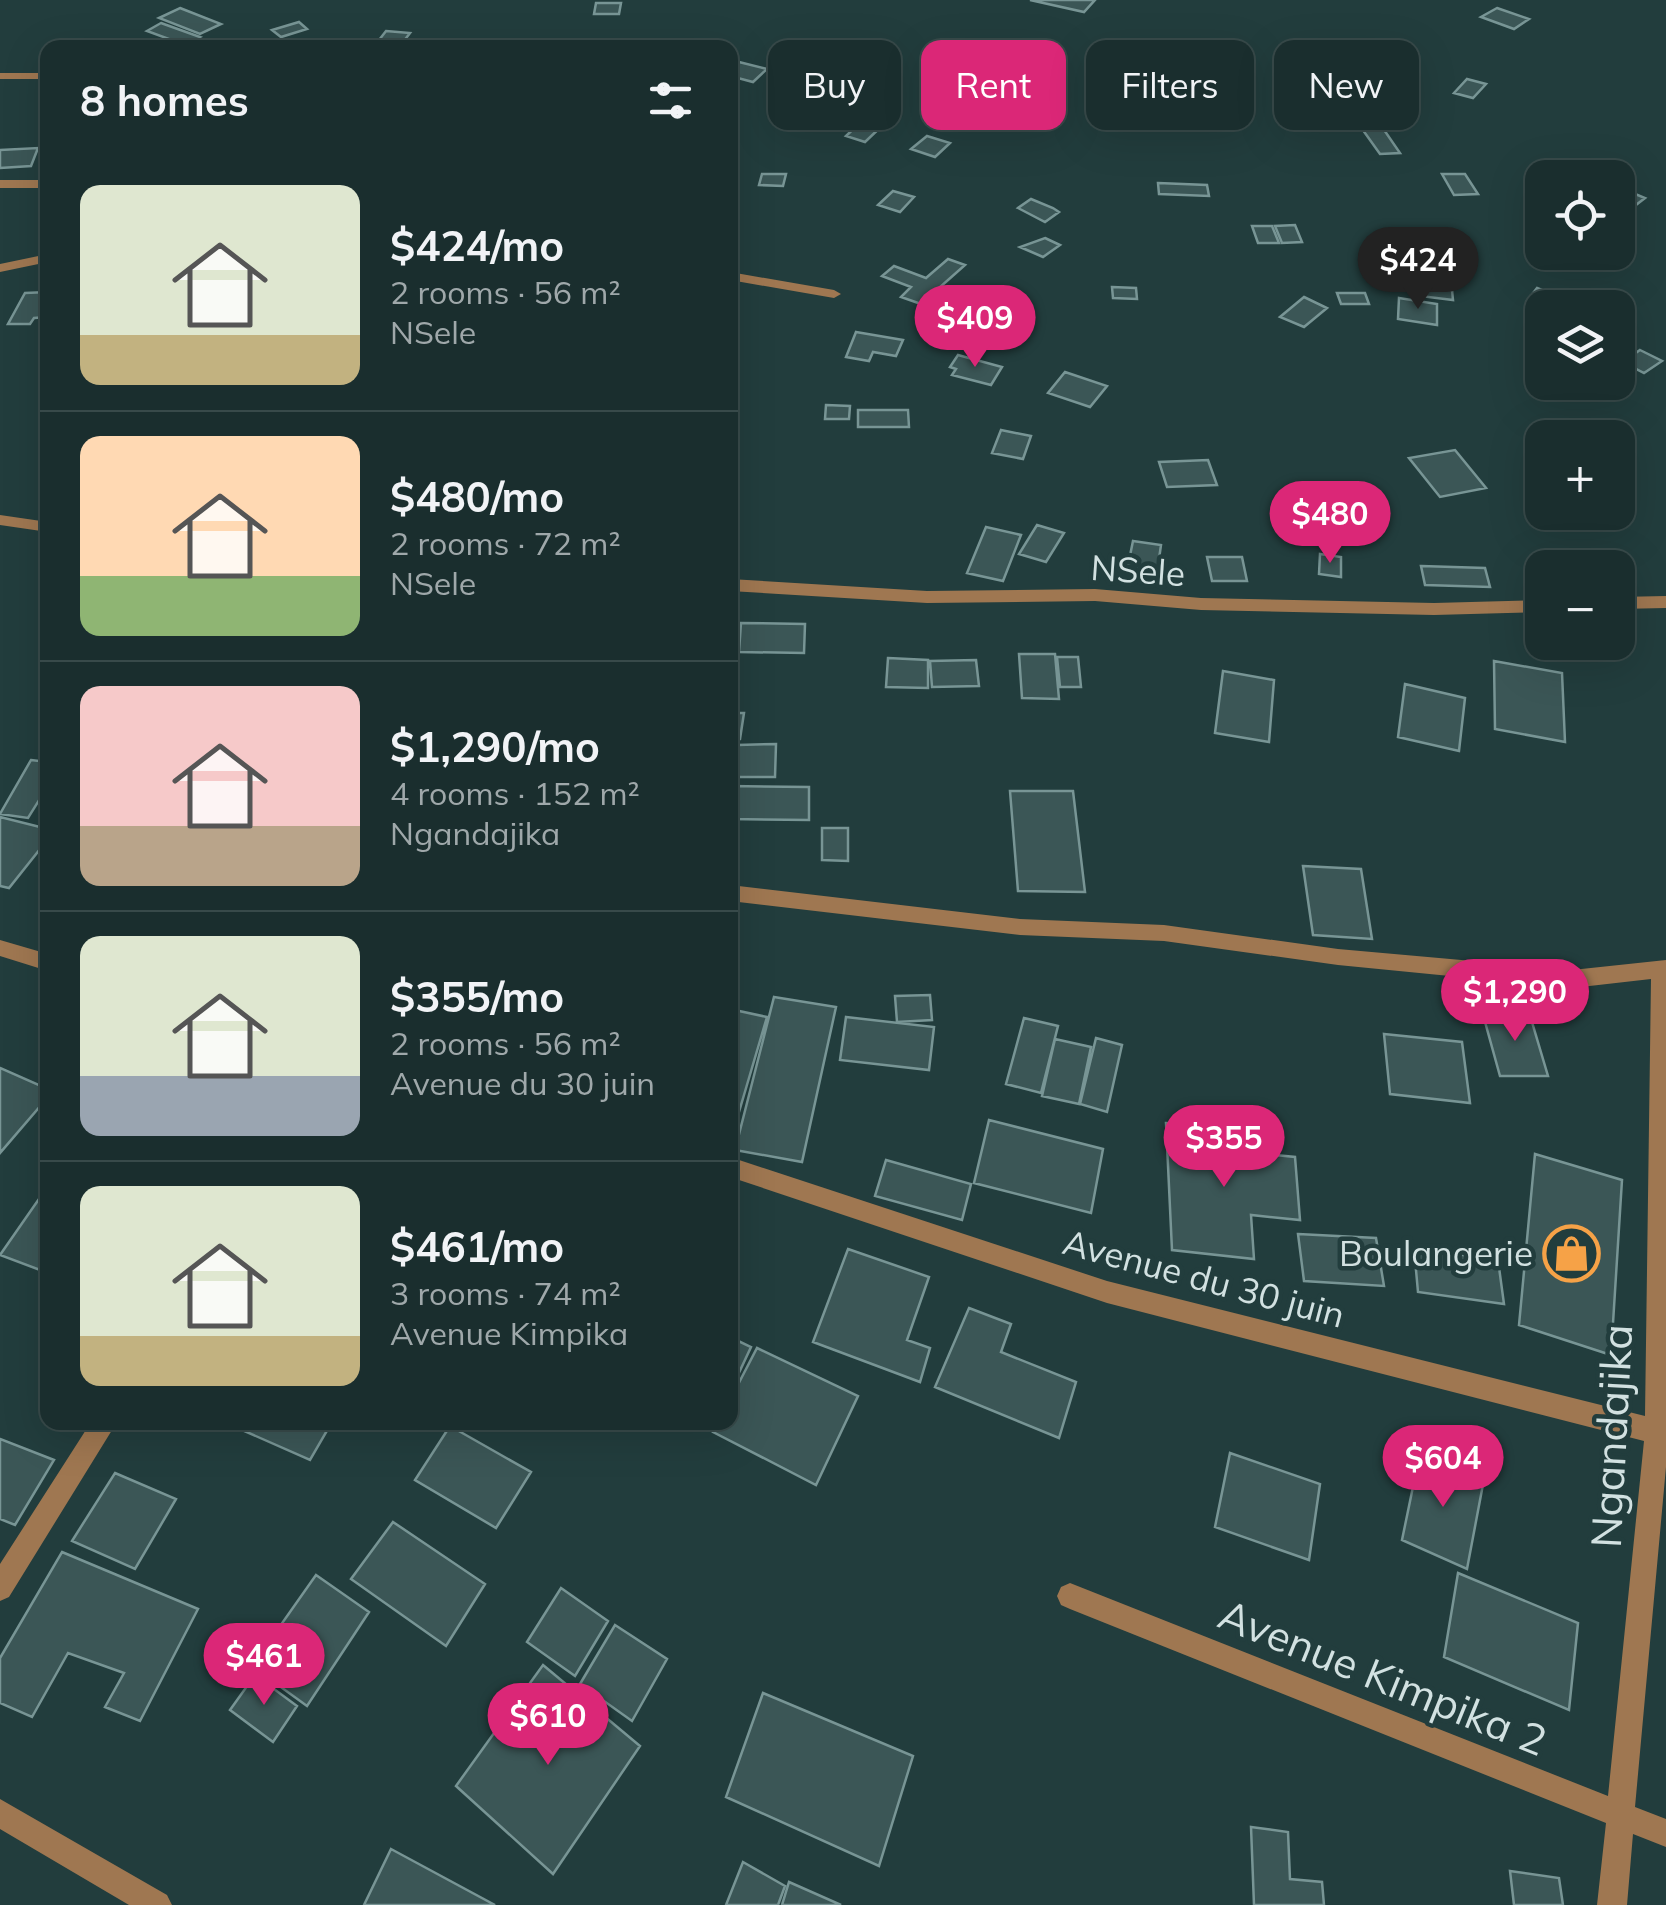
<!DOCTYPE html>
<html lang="en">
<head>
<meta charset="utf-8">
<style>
	:root { --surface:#1a2e2e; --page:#233636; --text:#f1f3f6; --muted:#9fa8aa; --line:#384a4a; --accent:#db2777 }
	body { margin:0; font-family:Mulish,sans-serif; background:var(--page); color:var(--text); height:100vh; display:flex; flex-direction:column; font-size:38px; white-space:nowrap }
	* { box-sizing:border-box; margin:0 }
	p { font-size:32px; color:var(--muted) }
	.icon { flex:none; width:55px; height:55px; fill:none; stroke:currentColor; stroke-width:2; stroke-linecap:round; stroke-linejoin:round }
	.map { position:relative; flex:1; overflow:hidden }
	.side { position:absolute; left:40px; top:40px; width:698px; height:1390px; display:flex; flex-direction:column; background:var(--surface); border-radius:20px; box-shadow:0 10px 40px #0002,0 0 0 2px var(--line) }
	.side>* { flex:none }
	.banner { position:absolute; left:768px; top:40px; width:748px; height:90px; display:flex; gap:20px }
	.controls { position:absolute; left:1525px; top:160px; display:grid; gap:20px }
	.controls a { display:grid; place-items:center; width:110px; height:110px; border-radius:20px; background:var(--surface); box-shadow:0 10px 40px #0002,0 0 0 2px var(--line); font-size:50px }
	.price { position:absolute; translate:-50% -85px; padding:0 22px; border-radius:35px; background:var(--accent); color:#fff; font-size:32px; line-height:65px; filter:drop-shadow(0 2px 5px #0008) }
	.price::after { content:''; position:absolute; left:50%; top:60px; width:30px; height:22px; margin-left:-15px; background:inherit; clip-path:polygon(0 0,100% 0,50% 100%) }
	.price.on { background:#222; color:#fff }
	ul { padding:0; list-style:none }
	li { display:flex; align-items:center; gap:30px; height:250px; padding:0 40px }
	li+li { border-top:2px solid var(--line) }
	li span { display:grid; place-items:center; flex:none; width:280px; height:200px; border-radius:20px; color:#555 }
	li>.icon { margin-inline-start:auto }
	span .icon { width:120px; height:120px; fill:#fffc; stroke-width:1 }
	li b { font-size:42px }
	h2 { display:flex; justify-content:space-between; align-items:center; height:120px; padding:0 40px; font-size:42px }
	.pill { padding:0 35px; border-radius:20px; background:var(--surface); box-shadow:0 10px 40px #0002,0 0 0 2px var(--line); font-size:35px; line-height:90px }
	.pill.on { background:var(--accent); color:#fff }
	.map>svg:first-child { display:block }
</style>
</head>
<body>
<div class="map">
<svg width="1666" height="1905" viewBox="0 0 1666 1905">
	<rect width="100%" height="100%" fill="#223d3d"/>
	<!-- building -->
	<path fill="#3b5656" stroke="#789595" stroke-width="2.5" d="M1030 0H1095L1084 12Z
		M596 3H621L619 14H594Z
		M180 8 221 24 200 34 159 18Z
		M1497 8 1529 19 1514 29 1481 17Z
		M299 22 307 29 281 37 272 30Z
		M161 23 200 37 185 45 147 31Z
		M386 31 410 33 400 46 376 44Z
		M735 61 767 69 753 82 730 76Z
		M1467 79 1486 84 1473 98 1454 93Z
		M867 91 899 101 886 111 854 101Z
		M866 117 885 123 865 142 846 136Z
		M1380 124 1400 153 1380 154 1360 126Z
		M927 136 950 143 935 157 911 149Z
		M38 148 31 166 0 168V150Z
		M762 174H786L783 186 759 185Z
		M1442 174H1465L1478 194 1454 195Z
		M1158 183 1207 185 1209 196 1159 194Z
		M893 191 914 197 900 212 878 205Z
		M1628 191 1645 198 1632 208 1618 202Z
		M1031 199 1053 208 1059 212 1045 222 1018 208Z
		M1295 225 1302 242 1282 243 1275 226Z
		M1252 226H1272L1279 243H1258Z
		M1045 238 1060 245 1043 257 1020 247Z
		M948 259 965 265 921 304 901 297 911 287 882 276 894 266 926 278Z
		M1411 286 1452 290 1453 300 1412 295Z
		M1112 287 1136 288 1137 299 1113 298Z
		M1537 288 1563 298 1555 308 1527 301Z
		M48 292V317L34 318 30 324H8L25 293Z
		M1337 293H1365L1369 304H1341Z
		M1304 297 1327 308 1304 327 1280 317Z
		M1399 298 1437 304V325L1398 319Z
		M856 332 903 340 896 356 873 352 869 361 846 357Z
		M1640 350 1662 361 1644 373 1623 362Z
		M958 355 1002 367 991 385 952 375 956 369 950 367Z
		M1065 372 1107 386 1090 407 1048 393Z
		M826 405 850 406 849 419H825Z
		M858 410H908L909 427H858Z
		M1001 430 1031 436 1023 459 992 453Z
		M1455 450 1486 488 1440 497 1409 458Z
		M1208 460 1217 485 1167 487 1159 462Z
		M1037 525 1064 533 1046 562 1019 554Z
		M986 527 1021 535 1003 581 967 573Z
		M1133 541 1161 545 1156 580 1126 575Z
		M1320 554 1341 557V577L1319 574Z
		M1207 557H1242L1247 581H1212Z
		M1421 566 1485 568 1490 587 1425 585Z
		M741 623 805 624 804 653 739 652Z
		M1019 654H1055L1059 699 1022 698Z
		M1057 657H1078L1081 687H1060Z
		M888 658 928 660V688L886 687Z
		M976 660 979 686 932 687 930 661Z
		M1494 661 1562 673 1565 742 1495 729Z
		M1223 671 1274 680 1269 742 1215 733Z
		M1405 684 1465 698 1459 751 1398 737Z
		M730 713H744L740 739H730Z
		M776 744 775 777H738V745Z
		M31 760 48 762V786L28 818 0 814Z
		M730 786 809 787V820L730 819Z
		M1010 791H1073L1085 892 1018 891Z
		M0 817 48 829V839L9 888 0 886Z
		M822 828H848V861L822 860Z
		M1303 866 1361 869 1372 939 1313 935Z
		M930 995 932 1020 897 1022 895 996Z
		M774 997 836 1007 802 1162 735 1150Z
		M730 1009 767 1017 731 1139H730Z
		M1482 1011 1529 1012 1548 1076H1500Z
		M846 1017 934 1027 929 1070 840 1060Z
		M1024 1018 1058 1026 1041 1093 1006 1084Z
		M1384 1034 1462 1042 1470 1103 1390 1094Z
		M1096 1038 1122 1045 1107 1112 1080 1104Z
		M1055 1039 1091 1047 1079 1104 1042 1096Z
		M0 1068 48 1089V1097L0 1153Z
		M989 1120 1103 1149 1091 1213 974 1183Z
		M1166 1123 1243 1129 1244 1152 1295 1157 1300 1220 1251 1215 1254 1259 1172 1250Z
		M1535 1154 1622 1180 1611 1355 1519 1325Z
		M886 1160 971 1184 962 1220 875 1196Z
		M48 1186V1273L0 1255Z
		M1298 1234 1376 1238 1384 1286 1304 1281Z
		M1414 1248 1498 1260 1504 1304 1418 1292Z
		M848 1249 929 1277 907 1340 930 1348 920 1382 813 1342Z
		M969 1308 1011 1324 1001 1352 1076 1382 1059 1438 935 1387Z
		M730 1337 751 1347 730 1392Z
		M757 1348 858 1396 816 1485 713 1432 718 1422H730V1400Z
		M224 1422H332L310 1460Z
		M450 1426 531 1472 496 1528 415 1480Z
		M0 1439 54 1460 15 1525 0 1519Z
		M1230 1453 1320 1484 1309 1560 1215 1527Z
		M1420 1453 1484 1479 1467 1569 1402 1540Z
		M115 1473 176 1499 135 1569 72 1541Z
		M393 1522 485 1584 446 1646 351 1579Z
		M62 1552 198 1609 140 1721 105 1707 124 1673 68 1653 32 1717 0 1703V1658Z
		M1458 1573 1578 1623 1569 1710 1444 1657Z
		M316 1575 369 1612 307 1706 252 1666Z
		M561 1588 608 1621 575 1676 527 1642Z
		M615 1625 667 1659 632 1721 580 1684Z
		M543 1665 640 1746 553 1874 456 1786Z
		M255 1675 297 1706 273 1742 230 1710Z
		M763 1693 913 1756 879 1866 726 1797Z
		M1251 1827 1288 1832 1290 1879 1322 1882 1324 1905H1254Z
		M391 1849 495 1905H364Z
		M743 1862 785 1886 778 1905H726Z
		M1510 1871 1559 1878 1563 1905H1514Z
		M789 1882 841 1905H782Z"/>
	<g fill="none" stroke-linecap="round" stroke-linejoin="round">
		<!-- lane -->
		<path fill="#9f7751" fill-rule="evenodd" d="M48 254V262L0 272V264Z"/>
		<!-- street -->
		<path fill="#9f7751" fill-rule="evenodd" d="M0 73H48V79H0Z
			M0 180H48V188H0Z
			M730 272 834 290 841 294 834 298 730 280Z
			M0 515 48 522V532L0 525Z
			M730 579 927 591 1095 589 1201 598 1434 603 1542 600V612L1434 615 1201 610 1095 601 927 603 730 591Z
			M1666 596V608L1618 609V597Z
			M730 885 1020 919 1164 925 1338 949 1572 970 1666 960V1467L1635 1807 1666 1819V1847L1633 1834 1627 1905H1597L1606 1823 1070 1609 1061 1605 1057 1596 1061 1587 1070 1583 1608 1796 1644 1441 1107 1303 730 1177V1157L1107 1281 1645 1416 1651 979 1572 988 1338 965 1164 941 1020 935 730 901Z
			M0 940 48 954V971L0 956Z
			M91 1422H117L9 1597 0 1601V1564Z
			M0 1799 167 1895 172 1905H129L0 1829Z"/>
	</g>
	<!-- icons -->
	<defs>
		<symbol id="shop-ring" viewBox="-11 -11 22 22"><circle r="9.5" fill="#223d3d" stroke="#f6a247" stroke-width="1.5"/><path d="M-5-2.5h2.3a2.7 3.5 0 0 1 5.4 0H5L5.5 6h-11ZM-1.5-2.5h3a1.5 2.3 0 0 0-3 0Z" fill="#f6a247"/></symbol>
	</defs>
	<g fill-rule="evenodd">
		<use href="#shop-ring" x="1540" y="1222" width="63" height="63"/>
	</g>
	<g text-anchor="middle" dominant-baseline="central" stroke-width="9" stroke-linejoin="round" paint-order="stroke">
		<!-- street labels -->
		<g font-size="35" fill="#d2e1e1" stroke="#223d3d">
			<text transform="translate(1138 570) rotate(4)">NSele</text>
			<text transform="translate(1204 1278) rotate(15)">Avenue du 30 juin</text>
		</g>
		<!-- poi labels -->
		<g font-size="35" fill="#d2e1e1" stroke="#223d3d" text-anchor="end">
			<text x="1533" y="1253">Boulangerie</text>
		</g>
		<!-- near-street labels -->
		<g font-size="42" fill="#d2e1e1" stroke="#223d3d">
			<text transform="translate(1611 1436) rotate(-87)">Ngandajika</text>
			<text transform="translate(1383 1677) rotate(22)">Avenue Kimpika 2</text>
		</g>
	</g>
</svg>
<div class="controls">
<a><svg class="icon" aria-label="locate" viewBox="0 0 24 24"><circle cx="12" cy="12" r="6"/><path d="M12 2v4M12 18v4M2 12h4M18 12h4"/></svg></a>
<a><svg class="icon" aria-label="layers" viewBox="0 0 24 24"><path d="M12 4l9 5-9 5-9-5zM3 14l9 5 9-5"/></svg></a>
<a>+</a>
<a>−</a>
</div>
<b class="price on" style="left:1418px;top:312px">$424</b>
<b class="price" style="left:975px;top:370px">$409</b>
<b class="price" style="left:1330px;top:566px">$480</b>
<b class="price" style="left:1515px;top:1044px">$1,290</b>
<b class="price" style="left:1224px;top:1190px">$355</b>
<b class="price" style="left:1443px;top:1510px">$604</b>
<b class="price" style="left:264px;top:1708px">$461</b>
<b class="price" style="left:548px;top:1768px">$610</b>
<div class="banner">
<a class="pill">Buy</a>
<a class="pill on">Rent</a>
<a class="pill">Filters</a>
<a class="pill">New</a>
</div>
<section class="side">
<h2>8 homes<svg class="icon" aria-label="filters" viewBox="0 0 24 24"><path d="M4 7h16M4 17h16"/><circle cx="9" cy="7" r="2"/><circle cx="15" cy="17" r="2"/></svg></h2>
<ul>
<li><span style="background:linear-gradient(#dfe7d0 75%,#c2b280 0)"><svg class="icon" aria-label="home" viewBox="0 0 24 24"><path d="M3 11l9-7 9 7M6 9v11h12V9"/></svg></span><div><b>$424/mo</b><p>2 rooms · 56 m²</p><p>NSele</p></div></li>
<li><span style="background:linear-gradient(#ffd9b3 70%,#8fb573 0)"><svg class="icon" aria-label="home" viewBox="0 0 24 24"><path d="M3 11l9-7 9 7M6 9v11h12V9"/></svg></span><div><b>$480/mo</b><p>2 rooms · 72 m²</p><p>NSele</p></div></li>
<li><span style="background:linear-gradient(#f6c9c9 70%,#b9a48a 0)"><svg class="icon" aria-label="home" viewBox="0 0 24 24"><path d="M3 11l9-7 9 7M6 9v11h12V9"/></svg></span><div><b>$1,290/mo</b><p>4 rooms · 152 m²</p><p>Ngandajika</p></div></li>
<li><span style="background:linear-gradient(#dfe7d0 70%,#9aa5b1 0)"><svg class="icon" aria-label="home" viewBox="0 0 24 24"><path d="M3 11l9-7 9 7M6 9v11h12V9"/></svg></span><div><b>$355/mo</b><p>2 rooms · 56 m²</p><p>Avenue du 30 juin</p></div></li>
<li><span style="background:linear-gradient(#dfe7d0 75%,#c2b280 0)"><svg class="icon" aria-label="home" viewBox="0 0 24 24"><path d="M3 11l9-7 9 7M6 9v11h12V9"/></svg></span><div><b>$461/mo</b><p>3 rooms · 74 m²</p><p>Avenue Kimpika</p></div></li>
</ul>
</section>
</div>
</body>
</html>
